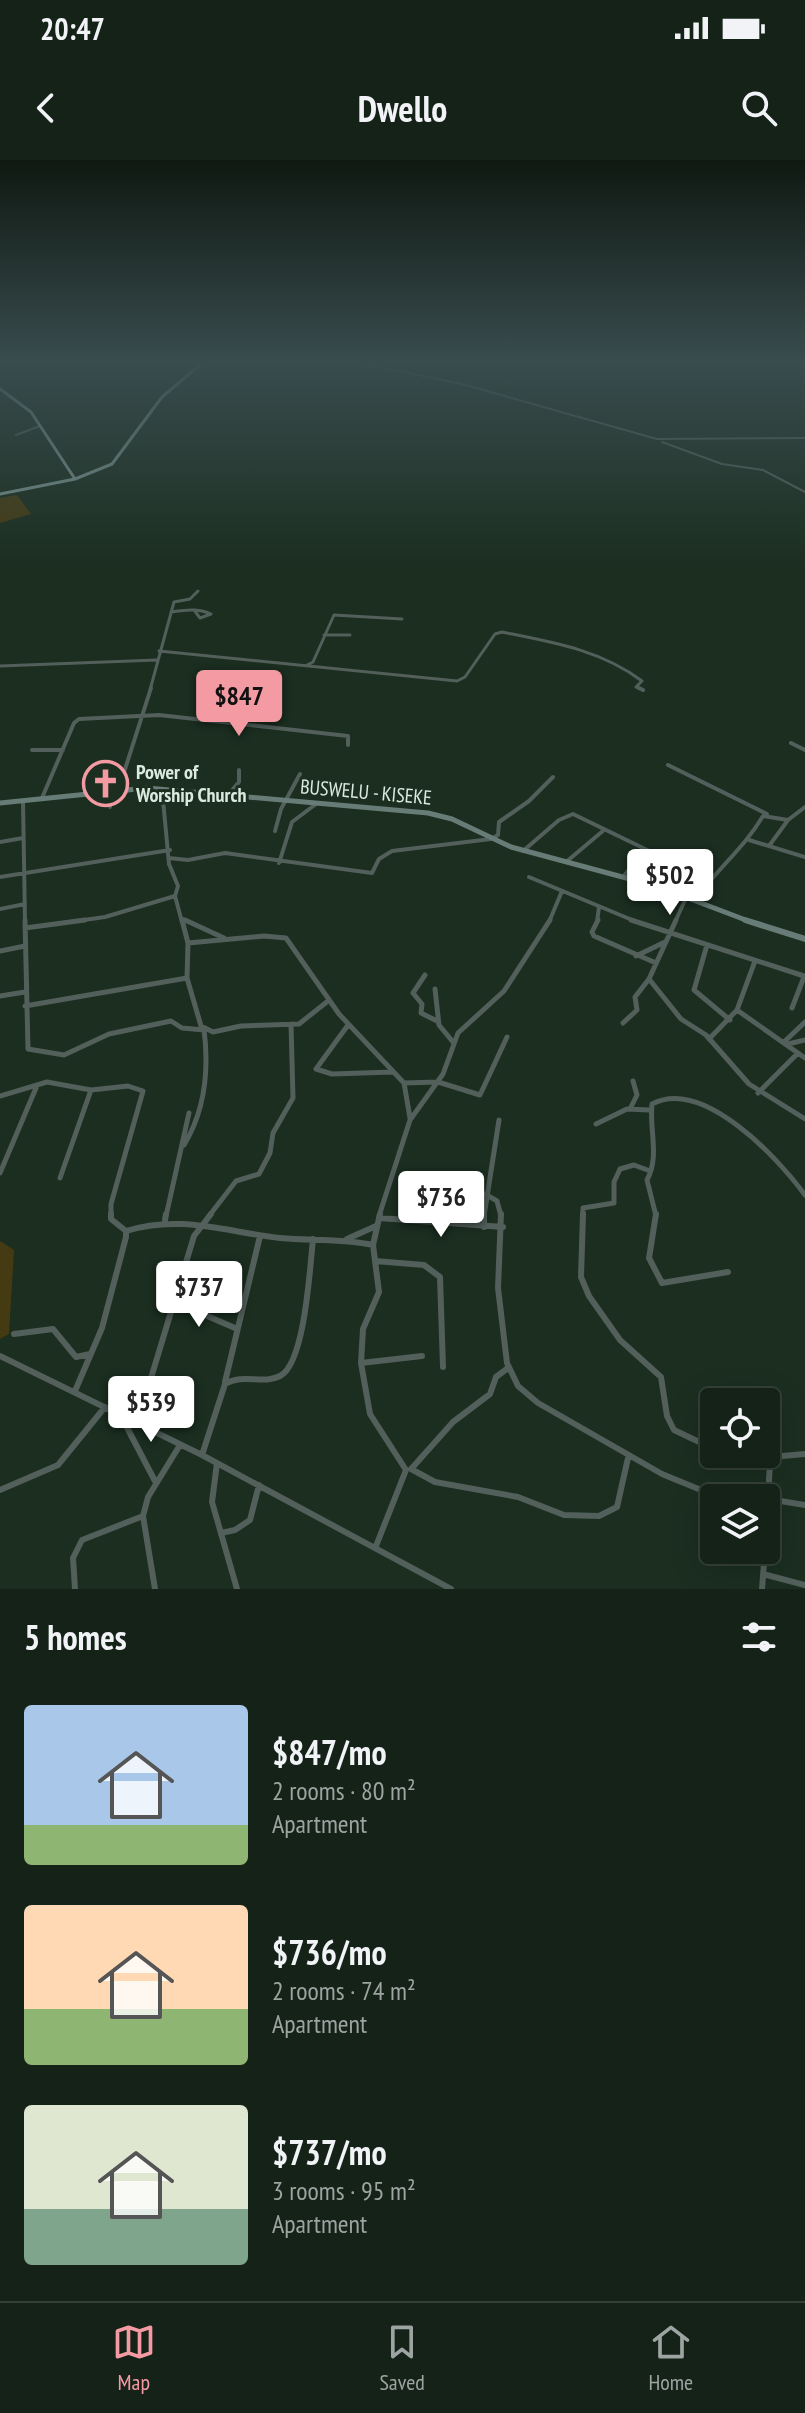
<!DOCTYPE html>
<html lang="en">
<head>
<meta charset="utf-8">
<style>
	:root { --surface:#142218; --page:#212f25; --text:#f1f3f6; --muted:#9da4a2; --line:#333f37; --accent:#f49aa3 }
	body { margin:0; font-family:"PT Sans Narrow",sans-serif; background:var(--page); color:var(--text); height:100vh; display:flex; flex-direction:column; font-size:30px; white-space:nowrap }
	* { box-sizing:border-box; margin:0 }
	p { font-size:26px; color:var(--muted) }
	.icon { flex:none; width:44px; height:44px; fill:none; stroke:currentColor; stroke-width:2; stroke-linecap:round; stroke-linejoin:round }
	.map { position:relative; height:1429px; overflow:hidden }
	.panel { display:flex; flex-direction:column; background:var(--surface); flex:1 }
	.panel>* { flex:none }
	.buttons { position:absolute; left:700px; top:1228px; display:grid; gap:16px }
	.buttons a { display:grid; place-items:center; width:80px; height:80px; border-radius:8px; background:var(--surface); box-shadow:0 8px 32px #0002,0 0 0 2px var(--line); font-size:40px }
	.price { position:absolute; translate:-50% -68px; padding:0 18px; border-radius:8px; background:#fff; color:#222; font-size:26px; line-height:52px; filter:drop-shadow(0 2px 4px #0008) }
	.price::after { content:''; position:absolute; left:50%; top:48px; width:24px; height:18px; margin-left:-12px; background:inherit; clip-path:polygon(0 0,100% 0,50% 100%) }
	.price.on { background:var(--accent); color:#111 }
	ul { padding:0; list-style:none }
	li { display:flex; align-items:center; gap:24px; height:200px; padding:0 24px }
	li span { display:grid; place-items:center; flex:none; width:224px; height:160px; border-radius:8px; color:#555 }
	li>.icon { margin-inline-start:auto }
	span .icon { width:96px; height:96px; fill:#fffc; stroke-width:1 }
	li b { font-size:34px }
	h2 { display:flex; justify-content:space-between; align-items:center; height:96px; padding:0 24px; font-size:34px }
	.status { display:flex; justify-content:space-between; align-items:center; height:56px; padding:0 40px; background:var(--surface); direction:ltr }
	.status svg { height:22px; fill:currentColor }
	header { display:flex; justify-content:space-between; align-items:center; height:104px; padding:0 24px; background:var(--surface); font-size:36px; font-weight:700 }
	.tabs { display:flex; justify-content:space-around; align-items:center; height:112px; border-top:2px solid var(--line); background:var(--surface); font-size:22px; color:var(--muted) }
	.tabs a { display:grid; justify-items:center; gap:4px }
	.tabs .on { color:var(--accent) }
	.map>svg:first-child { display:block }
</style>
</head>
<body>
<div class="status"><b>20:47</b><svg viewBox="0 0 49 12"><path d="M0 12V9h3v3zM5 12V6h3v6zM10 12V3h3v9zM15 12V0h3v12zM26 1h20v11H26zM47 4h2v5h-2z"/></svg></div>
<header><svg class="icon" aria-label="back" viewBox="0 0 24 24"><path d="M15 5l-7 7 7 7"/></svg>Dwello<svg class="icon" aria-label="search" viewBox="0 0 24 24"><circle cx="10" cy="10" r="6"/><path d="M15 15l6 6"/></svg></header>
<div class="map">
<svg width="805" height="1429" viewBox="0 0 805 1429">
	<rect width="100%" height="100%" fill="#1b2e20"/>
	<!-- green -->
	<path fill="#443b13" d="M17 335 31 354 0 363V338Z
		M0 1081 14 1090 9 1174 0 1179Z"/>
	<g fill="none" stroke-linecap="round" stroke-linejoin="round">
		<!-- canal -->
		<path stroke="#011619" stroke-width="2" d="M293 204H302"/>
		<!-- minor-far4 -->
		<path stroke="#525f5b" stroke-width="2" d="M363 204 462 224 657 279 805 278
			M16 275 40 266
			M662 282 722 304 763 310 805 332"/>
		<!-- minor-far3 -->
		<path stroke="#525f5b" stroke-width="3" d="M171 452C185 450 198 448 211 454L200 458 194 450
			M324 475H350
			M159 491 457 521 465 517 495 474 502 472C552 482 601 490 642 521L636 527 643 530
			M307 505 313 502 334 455 402 459
			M0 506 157 500
			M150 530 174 442 190 439 198 431"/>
		<!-- minor-far2 -->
		<path stroke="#525f5b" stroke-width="4" d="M639 528 643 530
			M791 583 805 590
			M32 590H63
			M668 605 767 654
			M119 628 151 528
			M109 629 110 647
			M162 629 169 704 178 726 175 736 182 762
			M228 635 239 622V610
			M42 638 74 563 79 559 159 555 348 576V585
			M23 641 25 762
			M275 671 281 649 300 614
			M749 680 805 697
			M0 682 23 678
			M769 686 788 660
			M523 691 559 660 573 654 709 720
			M169 698 188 700 225 693 372 713 379 699 392 691 491 679 498 675 499 662 529 641 553 617
			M566 702 604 670
			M279 703 292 662 316 644
			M0 717 170 690
			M529 717 637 762
			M623 717 645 690
			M695 740C718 708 744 688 763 656L788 660 805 647
			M0 749 25 744
			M183 759 189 762
			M70 762 105 757 175 736
			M549 762 562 731
			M597 762 599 747
			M675 762 686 738"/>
		<!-- minor-far1 -->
		<path stroke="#525f5b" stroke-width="5" d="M25 760 28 889 64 895 109 874 171 861 182 868 204 870
			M182 760 188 783 187 818 201 866 213 872 241 866 299 864 328 841
			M185 760 224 778
			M598 760 592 772 594 776 656 803
			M631 760 804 816
			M25 768 85 760
			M188 783 264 776 286 778 339 854 404 923 410 958
			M707 785 694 830 730 860
			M0 791 25 786
			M636 796 665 782
			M425 815 413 833 422 844 421 853 437 861
			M649 819 681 859 706 875 749 924 805 959
			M435 829 439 865 453 882
			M0 836 25 832
			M25 846 187 818
			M792 848 804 817
			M737 850 805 898
			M623 863 637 850 635 837 649 819 676 760
			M348 865 316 909 332 914 393 912
			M709 879 737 850 755 801
			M784 882 805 862
			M788 884 805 880
			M404 923 438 922 480 935 507 877
			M758 933 798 893
			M0 936 47 922 91 930 128 926 143 931 111 1044V1056
			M630 949 637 935 633 921
			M596 964 627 949 649 950
			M184 985C206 949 209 909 204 869
			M0 1013 36 928
			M60 1018 91 930
			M485 1034 497 1041 501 1056
			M166 1056 189 953
			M209 1056 236 1021 259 1014 270 993 273 973 293 938 291 864
			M379 1056 410 960 443 914 458 873 504 831 550 760
			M484 1056 499 960
			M583 1056V1048L614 1043V1022L620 1009 634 1005 650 1011
			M656 1056 647 1020C660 996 649 970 652 944 703 917 778 998 805 1035"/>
		<!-- minor -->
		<path stroke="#525f5b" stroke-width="6" d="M501 1054 498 1128 507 1203 518 1226 538 1243 662 1314 701 1330 750 1338
			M583 1054 581 1117 589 1136 620 1180 661 1217 667 1256 674 1270 714 1289
			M656 1054 649 1098 662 1123 728 1112
			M379 1058 503 1067
			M165 1060 166 1054
			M484 1067V1054
			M126 1071C180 1054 226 1072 280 1078 311 1081 342 1078 373 1085
			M347 1079 376 1066
			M375 1101 424 1105 440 1117 443 1207
			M175 1142 235 1168
			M14 1174 53 1169 76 1197 90 1194
			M0 1196 202 1295 451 1429
			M361 1203 422 1196
			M151 1218 194 1076 211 1054
			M225 1222 260 1076
			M75 1231 102 1168 126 1077V1071L111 1059V1054
			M122 1258 156 1323
			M202 1295 225 1224C243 1213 263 1225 280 1216 305 1204 310 1106 313 1079
			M217 1303 212 1342 237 1429
			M412 1308 453 1262 490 1234 496 1217 508 1208
			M411 1309 435 1322 518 1337 564 1355 599 1356 617 1347 628 1298
			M0 1330 58 1305 105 1247
			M768 1339 805 1345
			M766 1370 770 1304 782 1296 805 1294
			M221 1373 235 1370 250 1360 259 1325
			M376 1386 406 1310 370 1254 361 1203 363 1169 379 1132 373 1085 380 1054
			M763 1414 805 1425
			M75 1429 73 1398 82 1380 143 1356
			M155 1429 143 1356 148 1337 180 1285
			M762 1429 765 1390"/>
		<!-- secondary-far1 -->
		<path stroke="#687c77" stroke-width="5" d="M0 643 147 628 428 653 452 659 511 687 656 726 751 762"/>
		<!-- secondary -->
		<path stroke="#687c77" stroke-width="6" d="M745 760 805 779"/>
		<!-- primary -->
		<path stroke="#78938d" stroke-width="3" d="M0 229 31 252 75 319
			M0 334 75 319 112 304 162 237 201 204"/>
	</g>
	<!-- sky -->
	<linearGradient id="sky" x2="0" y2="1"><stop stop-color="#0f1912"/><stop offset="0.5" stop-color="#394c4e"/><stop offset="1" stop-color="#394c4e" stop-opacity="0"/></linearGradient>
	<rect width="805" height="404" fill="url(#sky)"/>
	<!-- icons -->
	<defs>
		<symbol id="church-ring" viewBox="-11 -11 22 22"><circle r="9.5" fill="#1b2e20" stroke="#f49aa3" stroke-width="1.5"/><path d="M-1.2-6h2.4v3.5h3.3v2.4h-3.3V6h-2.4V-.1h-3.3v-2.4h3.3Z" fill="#f49aa3"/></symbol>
	</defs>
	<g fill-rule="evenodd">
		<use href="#church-ring" x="80" y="598" width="51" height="51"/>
	</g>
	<g text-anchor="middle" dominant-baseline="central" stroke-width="6" stroke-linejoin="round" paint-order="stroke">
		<!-- poi labels -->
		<g font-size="20" font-weight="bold" fill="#dce9df" stroke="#1b2e20" text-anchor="start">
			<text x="136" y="612">Power of<tspan x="136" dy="23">Worship Church</tspan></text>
		</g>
		<!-- street labels -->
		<g font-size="20" fill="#dce9df" stroke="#1b2e20">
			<text transform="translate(366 632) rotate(5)">BUSWELU - KISEKE</text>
		</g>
	</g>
</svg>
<div class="buttons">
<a><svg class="icon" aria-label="locate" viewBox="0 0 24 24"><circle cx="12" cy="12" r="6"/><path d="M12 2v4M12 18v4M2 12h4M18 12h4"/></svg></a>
<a><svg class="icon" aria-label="layers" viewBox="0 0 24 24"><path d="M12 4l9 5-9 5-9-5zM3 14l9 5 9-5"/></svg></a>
</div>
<b class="price on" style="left:239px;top:578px">$847</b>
<b class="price" style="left:670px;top:757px">$502</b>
<b class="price" style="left:441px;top:1079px">$736</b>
<b class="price" style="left:199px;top:1169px">$737</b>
<b class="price" style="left:151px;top:1284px">$539</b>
</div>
<section class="panel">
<h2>5 homes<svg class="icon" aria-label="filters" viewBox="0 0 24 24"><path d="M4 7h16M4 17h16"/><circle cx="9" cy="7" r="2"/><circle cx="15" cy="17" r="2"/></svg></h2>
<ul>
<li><span style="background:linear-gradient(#a9c7e8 75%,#8fb573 0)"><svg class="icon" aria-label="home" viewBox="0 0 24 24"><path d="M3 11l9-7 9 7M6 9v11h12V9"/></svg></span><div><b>$847/mo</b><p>2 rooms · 80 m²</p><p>Apartment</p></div></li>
<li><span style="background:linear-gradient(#ffd9b3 65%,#8fb573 0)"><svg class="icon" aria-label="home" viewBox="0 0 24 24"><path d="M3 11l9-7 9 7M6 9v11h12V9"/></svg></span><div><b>$736/mo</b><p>2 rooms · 74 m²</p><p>Apartment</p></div></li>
<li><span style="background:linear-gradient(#dfe7d0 65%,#7fa58c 0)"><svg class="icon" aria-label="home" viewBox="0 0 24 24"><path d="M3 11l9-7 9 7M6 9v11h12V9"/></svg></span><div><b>$737/mo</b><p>3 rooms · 95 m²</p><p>Apartment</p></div></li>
</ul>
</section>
<nav class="tabs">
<a class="on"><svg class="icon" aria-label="map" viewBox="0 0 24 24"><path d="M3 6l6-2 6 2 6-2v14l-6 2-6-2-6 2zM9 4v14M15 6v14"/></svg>Map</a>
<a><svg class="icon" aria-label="saved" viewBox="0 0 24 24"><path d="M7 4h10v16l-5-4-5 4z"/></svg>Saved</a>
<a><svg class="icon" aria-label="home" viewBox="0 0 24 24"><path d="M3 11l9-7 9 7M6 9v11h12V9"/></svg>Home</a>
</nav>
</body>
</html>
